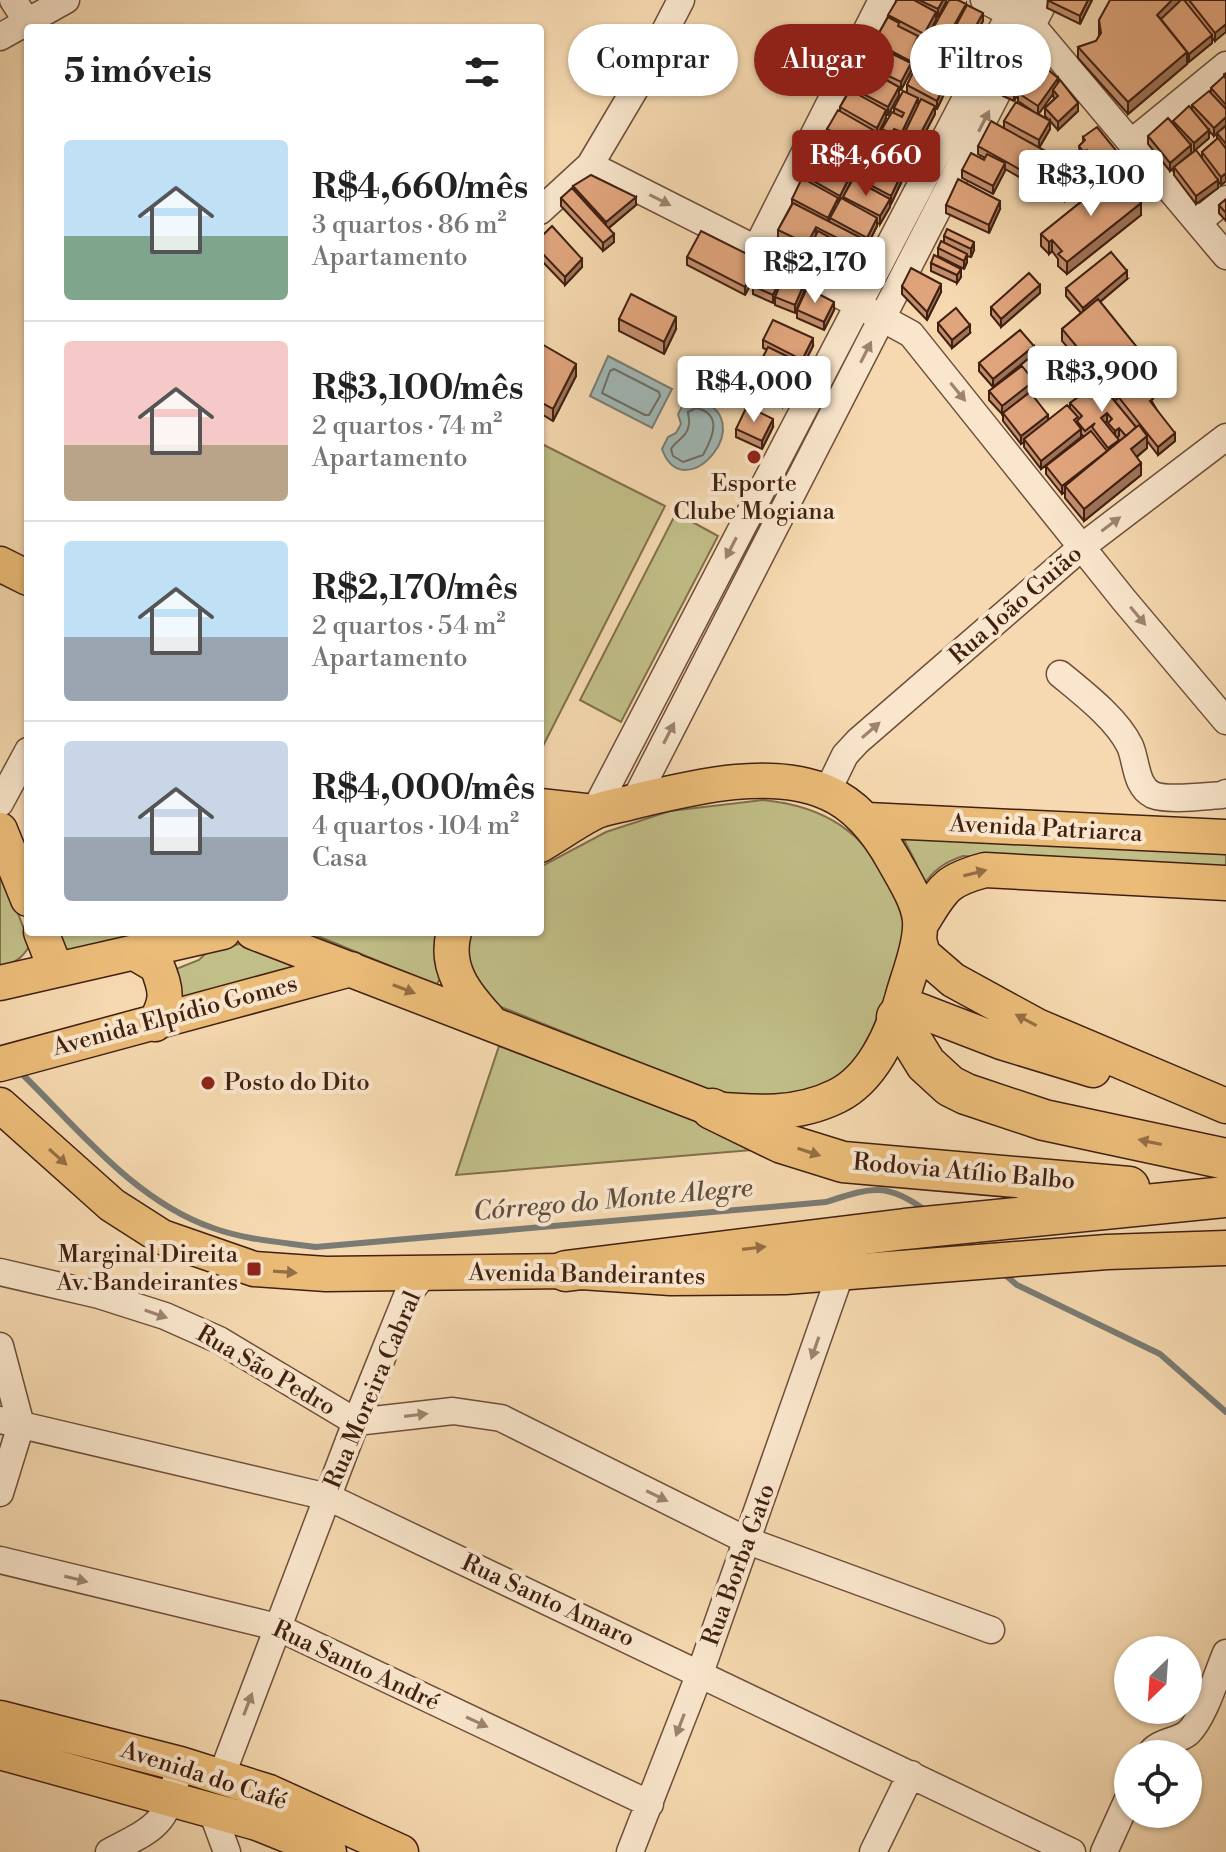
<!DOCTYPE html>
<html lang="pt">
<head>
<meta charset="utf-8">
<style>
	:root { --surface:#fff; --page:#f2f2f2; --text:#222; --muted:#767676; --line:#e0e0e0; --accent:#8f2418 }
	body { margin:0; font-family:"Libre Bodoni",serif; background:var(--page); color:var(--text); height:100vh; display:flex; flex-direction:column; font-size:30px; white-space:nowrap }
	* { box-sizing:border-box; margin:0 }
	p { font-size:26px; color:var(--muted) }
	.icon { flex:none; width:44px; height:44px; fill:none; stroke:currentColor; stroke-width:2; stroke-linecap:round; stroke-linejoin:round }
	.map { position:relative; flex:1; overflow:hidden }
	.panel { position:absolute; left:24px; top:24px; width:520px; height:912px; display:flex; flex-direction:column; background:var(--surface); border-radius:8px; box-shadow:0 2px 6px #0004 }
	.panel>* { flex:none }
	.top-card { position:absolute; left:568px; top:24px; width:538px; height:72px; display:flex; gap:16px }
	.needle { width:52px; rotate:205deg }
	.buttons { position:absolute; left:1114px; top:1636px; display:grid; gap:16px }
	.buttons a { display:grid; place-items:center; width:88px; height:88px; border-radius:50%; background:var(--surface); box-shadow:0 2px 6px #0004; font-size:40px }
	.price { position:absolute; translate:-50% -68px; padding:0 18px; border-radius:8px; background:#fff; color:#222; font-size:26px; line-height:52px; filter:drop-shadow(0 2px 4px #0008) }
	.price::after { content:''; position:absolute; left:50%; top:48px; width:24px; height:18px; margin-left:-12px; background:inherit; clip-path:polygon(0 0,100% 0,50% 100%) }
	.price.on { background:var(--accent); color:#fff }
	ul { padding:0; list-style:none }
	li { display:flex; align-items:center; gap:24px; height:200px; padding:0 40px }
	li+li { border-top:2px solid var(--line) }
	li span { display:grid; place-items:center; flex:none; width:224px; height:160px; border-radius:8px; color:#555 }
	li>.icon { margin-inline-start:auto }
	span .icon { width:96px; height:96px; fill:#fffc; stroke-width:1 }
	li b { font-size:34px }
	h2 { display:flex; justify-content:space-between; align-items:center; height:96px; padding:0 40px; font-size:34px }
	.pill { padding:0 28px; border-radius:36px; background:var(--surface); box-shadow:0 2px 6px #0004; font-size:28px; line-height:72px }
	.pill.on { background:var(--accent); color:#fff }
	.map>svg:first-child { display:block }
</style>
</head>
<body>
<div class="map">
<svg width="1226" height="1852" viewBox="0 0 1226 1852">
	<rect width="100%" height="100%" fill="#f6d9b0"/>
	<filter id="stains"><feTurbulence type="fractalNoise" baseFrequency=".0025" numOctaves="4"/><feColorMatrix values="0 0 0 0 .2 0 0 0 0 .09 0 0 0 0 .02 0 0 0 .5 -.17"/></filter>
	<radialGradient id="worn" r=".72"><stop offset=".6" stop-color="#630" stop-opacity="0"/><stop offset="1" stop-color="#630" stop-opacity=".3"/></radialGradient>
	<!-- green -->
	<path fill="#c1be87" stroke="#816f4c" stroke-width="2" d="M540 443 665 506 543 746 540 745Z
		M676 513 718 536 621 722 580 700Z
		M763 800C824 806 866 832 892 889 897 902 905 915 905 930 906 961 891 996 877 1022 864 1046 853 1070 829 1084 792 1105 742 1098 703 1088L479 998 464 944 466 932H540V867L606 832 670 811Z
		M900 832 1226 849V869L963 856C945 862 933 870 923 886L916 863Z
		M0 866 30 945C22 959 15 963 0 966Z
		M58 932H174L67 957Z
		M308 932H443V975L436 985Z
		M243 943 304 969 189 1000 181 996 173 976 176 969 199 960 207 952Z
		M499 1046 776 1148 456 1175Z"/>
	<!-- water -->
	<path fill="#a0b8b5" stroke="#7a7b74" stroke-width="2" d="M608 356 672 389 652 428 590 396Z
		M695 399C765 417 684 511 662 449L668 437 676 433 681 424 678 414 683 405Z"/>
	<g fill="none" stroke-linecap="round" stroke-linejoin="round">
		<!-- shore -->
		<path stroke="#706c64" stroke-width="2" d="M614 369 659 392 660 396 649 415H645L602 393 610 371Z
			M696 408C723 414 713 437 703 455L683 462 673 456 671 449C676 440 688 437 689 424 690 420 688 416 688 412Z"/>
		<!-- stream -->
		<path stroke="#7a7b74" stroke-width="6" d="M19 1071C77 1127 134 1201 213 1228 246 1240 281 1242 316 1247L826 1202C870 1188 886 1181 926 1211
			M1003 1273 1017 1285 1160 1354 1226 1412"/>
		<defs>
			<path id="minor" d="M13 0 31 28
				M984 0 1032 25 1226 256
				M0 37 66 0
				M1132 142 1226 65
				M590 165 756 249 911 334 1124 600 1226 721
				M540 211 590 165 635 89 681 0
				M1198 222 1226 199
				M756 249 882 0
				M1060 674C1083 693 1117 719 1130 746 1137 762 1135 786 1153 795 1168 801 1205 796 1222 795L1226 793
				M827 792 845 755 858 741 1083 546 1226 437
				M634 802 1045 0
				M0 803 28 751
				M594 812 1017 0
				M0 1272 99 1295 165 1316 219 1340 356 1422 453 1411 501 1418 748 1541 991 1630
				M0 1346 21 1425 0 1493
				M0 1420 328 1497 1072 1852
				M0 1560 277 1627 650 1804
				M1150 1754C1158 1741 1177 1742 1188 1733 1204 1718 1217 1674 1226 1653
				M221 1777 356 1422 407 1296 424 1274
				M211 1809 227 1852
				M109 1852C163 1824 165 1824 180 1764
				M630 1852 700 1673 840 1275
				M873 1852 911 1774
				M1104 1852 1128 1799"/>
			<path id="major" d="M0 564 28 578
				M540 806 594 812
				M867 820 1226 837
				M0 830 28 899
				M921 924C943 889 944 881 985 870L1226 883
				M41 932 56 970
				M253 932 712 1109C755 1113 797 1116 837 1096 872 1079 892 1034 902 999 908 976 919 952 920 928 922 906 905 881 894 861 879 834 858 806 828 793 772 767 690 788 632 802 619 806 603 807 591 814 574 823 557 835 540 845
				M454 932C444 968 465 994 488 1019
				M919 940 923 954 953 980 1037 1026 1226 1106
				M135 953 157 966C167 992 168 999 155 1024
				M0 983 223 932
				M897 1017 907 1011 918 1010 1001 1042 1093 1070
				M0 1064 351 969
				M0 1105 112 1205 162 1237 254 1269 326 1274 566 1271 671 1278 785 1277 1107 1252 1226 1248
				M0 1718 180 1764 269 1792 401 1852
				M0 1752 257 1823 329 1852"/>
			<path id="highway" d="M897 1017 926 1064 950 1086 966 1094 1044 1120 1226 1159
				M712 1109 782 1143 843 1162 1129 1187
				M566 1271 905 1229 1226 1197"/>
		</defs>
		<!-- minor casing -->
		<use href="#minor" stroke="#6e4e3a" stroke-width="29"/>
		<!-- major casing -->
		<use href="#major" stroke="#412012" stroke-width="37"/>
		<!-- highway casing -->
		<use href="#highway" stroke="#412012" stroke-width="43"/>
		<!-- minor -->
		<use href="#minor" stroke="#f9e6cc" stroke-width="26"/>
		<!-- major -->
		<use href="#major" stroke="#ebbc78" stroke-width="34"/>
		<!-- highway -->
		<use href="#highway" stroke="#ebbc78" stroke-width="40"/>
	</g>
	<!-- wall -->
	<path fill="#c28e6c" stroke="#412012" stroke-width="2" fill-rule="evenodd" d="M897 0H946V2L938 17H936V20L924 42 918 39V44L916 49 918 58 901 90 899 89V95L888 115 886 114V118L878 133 880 142 871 158 874 160 884 138 882 137V129L894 113V108L907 93V85L916 67V63L928 42V37L966 7 983 21 961 61H960V66L948 87 946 86V90L937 109 935 108V114L916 150H915V156L902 181 901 180V183L891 204 890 203V207L880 224 877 223V226L867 246V249L852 276 836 269V265L834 268 810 255 811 245 807 252 778 238V230L792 204V199L805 180V176L816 159V153L827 133V129L840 111V107L862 67V63L874 44V42ZM903 136V143L894 138V137L902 140Z
		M1048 0H1092L1080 24 1047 8Z
		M1179 0V2L1181 0H1226L1215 41 1212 38V43L1189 62 1187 60V64L1128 114 1078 58V47L1096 41 1099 36V20Z
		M1036 59 1023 84 1058 82 1078 111 1058 130 1050 121V129L1039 148 1049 161 1035 186 1005 169 993 194 962 178V170L984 160 985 158 978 154V146L1004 128V121L1037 114 1018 101V94L1014 101 1003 96V88ZM1053 94 1054 99 1045 108V116L1049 120 1038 114Z
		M1226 73V125L1214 136 1209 131V138L1195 150 1202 158V152L1217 139V133L1226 126V181L1221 185 1218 181V188L1196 204 1174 175V168L1170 171 1148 144V136L1173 124V121L1192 110V105L1211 93V88L1224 77V74Z
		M1083 137 1123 167 1099 187 1124 190 1141 215 1067 274 1058 266V259L1052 251 1049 254 1041 246V234L1097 189 1086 174 1084 176 1085 184 1065 201 1048 182V174L1069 164 1080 156 1079 146 1083 142Z
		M573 186 636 205 609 228 614 242 603 251 561 206V198L573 190Z
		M1226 199V221L1219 213V205Z
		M946 205 1000 209 989 233 946 213Z
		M944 236 974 250 971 257 967 256V262L964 269 938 256V248L944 243Z
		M540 238 582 267 565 285 540 259Z
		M687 257 759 268 745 295 687 265Z
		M931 263 961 277 957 283 931 271Z
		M783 279 804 284 795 313 775 305V299L773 303 753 294V286Z
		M1127 279 1100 302 1149 374 1140 381 1175 441 1158 455 1147 441V448L1137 457 1141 475 1084 521 1065 498V492L1062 494 1046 474V466L1083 436 1081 434V437L1041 469 1024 447V442L1021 444 1003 421V414H1002L989 400V391L1034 389 1030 392 1048 420 1070 409V403L1098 383 1062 341V329L1081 313 1066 296V288Z
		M902 286 941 292 927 320 902 294Z
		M1040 293 1001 327 991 315V307Z
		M797 310H834L824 330 797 318Z
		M619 319 676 329 664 354 619 331Z
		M938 323 970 333 952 348 938 331Z
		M763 340 813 346 801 368V371L792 386V390L783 406 751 390V382L760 368V363L767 350 763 348Z
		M540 343 576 376 553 421 540 413Z
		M1034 354 993 387 979 371V363Z
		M773 427 762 449 736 437V429Z"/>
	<!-- shaded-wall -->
	<path fill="#9e7458" stroke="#412012" stroke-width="2" d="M943 0H946V2L938 17V9Z
		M1088 0H1092L1080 24V16Z
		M1172 0H1179V5L1163 21 1157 15Z
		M966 4V12L945 46 943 53V45Z
		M936 12V20L924 42V34Z
		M983 13V21L961 61V53Z
		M1226 24V32L1215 41V33Z
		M1212 35V43L1189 62V54Z
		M918 36V44L913 55V47Z
		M918 50V58L912 70V62Z
		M1036 51V59L1014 101V93Z
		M1187 52V64L1128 114V102Z
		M960 58V66L948 87V79Z
		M911 63V71L901 90V82Z
		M1058 78V86L1053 90V94L1038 115V106Z
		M946 81V90L937 109V101Z
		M899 87V95L888 115V107Z
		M918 98V106L902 140V132Z
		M1078 103V111L1058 130V122Z
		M935 106V114L916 150V142Z
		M886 110V118L877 136V128Z
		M1226 117V125L1214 136V128Z
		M1050 121V129L1039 148V140Z
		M1209 130V138L1194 151V143Z
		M880 134V142L870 160V152Z
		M1191 145V153L1170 171V163Z
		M915 148V156L902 181V173Z
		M865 153V161L855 177 854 182V174Z
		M1049 153V161L1035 186V178Z
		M1123 159V167L1097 189V181Z
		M1005 163V171L993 194V186Z
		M1086 166V174L1080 179V171Z
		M1226 173V181L1221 185V177Z
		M901 175V183L891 204V196Z
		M850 176V184L840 204V196Z
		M1085 176V184L1065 201V193Z
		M1218 180V188L1196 204V196Z
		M636 197V205L606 230V222Z
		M838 198V206L830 218 828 226V218Z
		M890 199V207L880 224V216Z
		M1000 201V209L989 233V225Z
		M1141 203V215L1067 274V262Z
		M877 218V226L867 246V238Z
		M816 227V235L807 252V244Z
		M614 234V242L603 251V243Z
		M1052 240V251L1049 254V242Z
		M867 241V249L852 276V268Z
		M974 242V250L971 257V249Z
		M844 245V253L836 261V265L834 268V260Z
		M967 254V262L964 269V261Z
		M582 259V267L565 285V277Z
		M759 260V268L745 295V287Z
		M961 269V277L957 283V275Z
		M1127 271V279L1083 316V308Z
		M783 274V282L773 303V295Z
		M804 284V292L795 313V305Z
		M941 284V292L927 320V312Z
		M1040 285V293L1001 327V319Z
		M834 302V310L824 330V322Z
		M676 317V329L664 354V342Z
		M970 325V333L952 348V340Z
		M813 338V346L802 368V360Z
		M1034 346V354L993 387V379Z
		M1149 362V374L1119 398 1117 395V399L1113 402V390Z
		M801 363V371L793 387V379Z
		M576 364V376L553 421V409Z
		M1034 381V389L1002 414V406Z
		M792 382V390L783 406V398Z
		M1107 413V421L1101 426V418Z
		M1048 415V423L1024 439V442L1021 444V436Z
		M773 419V427L762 449V441Z
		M1119 428V436L1115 439V431Z
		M1081 429V437L1041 469V461Z
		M1175 433V441L1158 455V447Z
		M1147 436V448L1131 461V449Z
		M1107 451 1065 486V492L1062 494V486Z
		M1141 463V475L1084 521V509Z"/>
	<!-- building -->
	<path fill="#e1a57d" stroke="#412012" stroke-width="2" d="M897 0H914L936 12 924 34 888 15Z
		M919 0H943L938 9Z
		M949 0H958L966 4 943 45 928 37Z
		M1047 0H1088L1080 16Z
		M1110 0H1172L1157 15 1187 52 1128 102 1078 47 1096 41 1101 33 1099 20Z
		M1181 0H1184L1212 35 1189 54 1161 19Z
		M1189 0H1226V24L1215 33Z
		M967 5 983 13 961 53 945 46Z
		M888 17 899 23 898 26 918 36 913 47 918 50 912 62 874 42Z
		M928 41 960 58 948 79 916 63Z
		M872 44 911 63 901 82 862 63Z
		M1026 46 1036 51 1014 93 1003 88Z
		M1036 60 1058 78 1038 106 1018 93Z
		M861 66 899 87 888 107 850 87Z
		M916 66 946 81 937 101 907 85Z
		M1224 76 1226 79V105L1211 88Z
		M1060 80 1078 103 1058 122 1045 108 1058 96 1053 90Z
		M850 90 886 110 877 128 840 107Z
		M903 91 918 98 902 132 894 129 892 134 882 129 892 112 902 117 904 113 894 108Z
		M1209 91 1226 109V117L1214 128 1192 105Z
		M921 99 935 106 916 142 903 136Z
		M1016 102 1050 121 1039 140 1004 121Z
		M1189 106 1209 130 1194 143 1173 121Z
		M838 110 880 134 870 152 827 129Z
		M1168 118 1191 145 1170 163 1148 136Z
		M991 121 1049 153 1035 178 978 146Z
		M1226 126V144L1217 133Z
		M1097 127 1123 159 1097 181 1086 166 1080 171 1085 176 1065 193 1048 174 1065 159 1069 164 1088 150 1083 151 1079 146 1085 140 1083 137Z
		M826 132 865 153 854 174 816 153Z
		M886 135 915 148 902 173 874 159Z
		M1218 138 1226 149V173L1221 177 1202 152Z
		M1196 150 1218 180 1196 196 1174 167Z
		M971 153 984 160 987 154 1005 163 993 186 962 170Z
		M866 156 901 175 891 196 855 177Z
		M814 158 850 176 840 196 805 176Z
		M1117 173 1124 181 1121 185 1129 195 1133 193 1141 203 1067 262 1058 254 1062 251 1052 240 1049 242 1041 234Z
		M591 175 636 197 606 222 573 186Z
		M802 178 838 198 828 218 792 199Z
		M853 179 890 199 880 216 843 197Z
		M958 179 1000 201 989 225 946 205Z
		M572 188 614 234 603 243 561 198Z
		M841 198 877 218 867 238 830 218Z
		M1226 199V213L1219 205Z
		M793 203 867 241 852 268 836 261 847 243 816 227 807 244 778 230Z
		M552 226 582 259 565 277 540 251V238Z
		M947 229 974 242 971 249 944 236Z
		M701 231 759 260 745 287 687 257Z
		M818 231 844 245 834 260 810 247Z
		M941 241 967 254 964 261 938 248Z
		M1111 252 1127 271 1083 308 1066 288Z
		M934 255 961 269 957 275 931 263Z
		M763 265 783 274 773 295 753 286Z
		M911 268 941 284 927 312 902 286Z
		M1029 273 1040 285 1001 319 991 307Z
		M784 276 804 284 795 305 775 297Z
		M807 288 834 302 824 322 797 310Z
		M631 294 676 317 664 342 619 319Z
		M1098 299 1149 362 1113 390 1062 329Z
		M956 308 970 325 952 340 938 323Z
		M773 320 813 338 802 360 763 340Z
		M1020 330 1034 346 993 379 979 363Z
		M540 343 576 364 553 409 540 402Z
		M768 347 801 363 793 379 760 363Z
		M1022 366 1034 381 1002 406 989 391Z
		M759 367 792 382 783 398 751 382Z
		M1138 379 1153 399 1150 401 1175 433 1158 447 1117 395Z
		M1099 382 1136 427 1126 436 1119 428 1115 431 1108 423 1112 419 1107 413 1101 418 1119 440 1108 448 1092 427 1095 423 1085 431 1077 421 1082 416 1070 403Z
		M1030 392 1048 415 1021 436 1003 413Z
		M1067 405 1078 417 1074 420 1081 429 1041 461 1024 439Z
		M747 406 773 419 762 441 736 429Z
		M1139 425 1147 436 1131 449 1141 463 1084 509 1065 486Z
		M1091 431 1107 451 1062 486 1046 466Z"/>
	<!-- one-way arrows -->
	<defs><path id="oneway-solid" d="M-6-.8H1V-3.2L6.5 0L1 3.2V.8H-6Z" transform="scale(2)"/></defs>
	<g fill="#9d836f">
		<use href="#oneway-solid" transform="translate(984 121) rotate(-63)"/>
		<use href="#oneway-solid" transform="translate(660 200) rotate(27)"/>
		<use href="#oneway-solid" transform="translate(866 352) rotate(-63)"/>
		<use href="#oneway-solid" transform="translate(958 392) rotate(51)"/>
		<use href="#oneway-solid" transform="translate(1111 524) rotate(-37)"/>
		<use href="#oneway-solid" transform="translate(731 548) rotate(117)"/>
		<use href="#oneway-solid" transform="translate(1138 616) rotate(50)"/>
		<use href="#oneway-solid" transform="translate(871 730) rotate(-41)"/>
		<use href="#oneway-solid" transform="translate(669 733) rotate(-63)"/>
		<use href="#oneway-solid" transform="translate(156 1314) rotate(19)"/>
		<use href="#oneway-solid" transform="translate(815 1348) rotate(109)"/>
		<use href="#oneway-solid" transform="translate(416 1415) rotate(-7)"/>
		<use href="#oneway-solid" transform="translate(657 1496) rotate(26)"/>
		<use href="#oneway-solid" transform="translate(76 1579) rotate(14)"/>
		<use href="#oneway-solid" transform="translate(248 1704) rotate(-69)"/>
		<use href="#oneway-solid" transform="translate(477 1722) rotate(25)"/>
		<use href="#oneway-solid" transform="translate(680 1725) rotate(111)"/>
	</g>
	<g fill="#966e45">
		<use href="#oneway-solid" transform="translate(975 873) rotate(-14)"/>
		<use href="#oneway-solid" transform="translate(404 989) rotate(21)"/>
		<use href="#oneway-solid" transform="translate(1026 1020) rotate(-152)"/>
		<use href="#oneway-solid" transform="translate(1150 1142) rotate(-168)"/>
		<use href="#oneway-solid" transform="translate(809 1152) rotate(18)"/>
		<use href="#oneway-solid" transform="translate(58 1157) rotate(42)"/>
		<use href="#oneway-solid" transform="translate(754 1248) rotate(-7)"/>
		<use href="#oneway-solid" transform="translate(285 1272) rotate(4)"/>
	</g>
	<!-- markers -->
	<g fill="#8f2418" stroke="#f9e6cc" stroke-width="3">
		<circle cx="754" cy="457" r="8"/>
		<circle cx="208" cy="1083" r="8"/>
		<rect x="246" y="1261" width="16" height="16" rx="4"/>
	</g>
	<g text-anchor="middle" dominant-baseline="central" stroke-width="8" stroke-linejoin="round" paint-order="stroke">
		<!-- poi labels -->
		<g font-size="24" fill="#412012" stroke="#f9e6cc">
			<text x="754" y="484">Esporte<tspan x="754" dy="28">Clube Mogiana</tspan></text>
			<text x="224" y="1083" text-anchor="start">Posto do Dito</text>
			<text x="238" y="1255" text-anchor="end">Marginal Direita<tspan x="238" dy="28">Av. Bandeirantes</tspan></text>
		</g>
		<!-- street labels -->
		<g font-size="24" fill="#412012" stroke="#f9e6cc">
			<text transform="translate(1016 605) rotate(-41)">Rua João Guião</text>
			<text transform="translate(1046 829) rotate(3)">Avenida Patriarca</text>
			<text transform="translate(175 1016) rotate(-15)">Avenida Elpídio Gomes</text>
			<text transform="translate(964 1172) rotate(5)">Rodovia Atílio Balbo</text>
			<text transform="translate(587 1275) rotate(1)">Avenida Bandeirantes</text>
			<text transform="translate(266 1371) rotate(30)">Rua São Pedro</text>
			<text transform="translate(373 1390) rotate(-67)">Rua Moreira Cabral</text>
			<text transform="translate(739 1565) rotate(-70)">Rua Borba Gato</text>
			<text transform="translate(548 1601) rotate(25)">Rua Santo Amaro</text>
			<text transform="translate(356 1666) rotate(25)">Rua Santo André</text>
			<text transform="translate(204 1776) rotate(18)">Avenida do Café</text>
		</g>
		<!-- water labels -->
		<g font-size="26" font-style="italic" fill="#5e4e43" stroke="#f9e6cc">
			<text transform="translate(613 1200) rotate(-5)">Córrego do Monte Alegre</text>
		</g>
	</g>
	<rect width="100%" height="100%" filter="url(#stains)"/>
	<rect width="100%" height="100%" fill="url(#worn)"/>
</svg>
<div class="buttons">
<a><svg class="needle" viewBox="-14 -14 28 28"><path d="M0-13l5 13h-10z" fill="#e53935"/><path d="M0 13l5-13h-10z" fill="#767676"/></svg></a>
<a><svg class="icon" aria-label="locate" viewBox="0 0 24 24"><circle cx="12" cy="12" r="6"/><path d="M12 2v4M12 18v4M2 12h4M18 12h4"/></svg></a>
</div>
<b class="price on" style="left:866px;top:198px">R$4,660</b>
<b class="price" style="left:1091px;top:218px">R$3,100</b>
<b class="price" style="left:815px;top:305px">R$2,170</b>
<b class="price" style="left:1102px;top:414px">R$3,900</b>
<b class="price" style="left:754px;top:424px">R$4,000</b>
<div class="top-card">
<a class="pill">Comprar</a>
<a class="pill on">Alugar</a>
<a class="pill">Filtros</a>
</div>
<section class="panel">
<h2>5 imóveis<svg class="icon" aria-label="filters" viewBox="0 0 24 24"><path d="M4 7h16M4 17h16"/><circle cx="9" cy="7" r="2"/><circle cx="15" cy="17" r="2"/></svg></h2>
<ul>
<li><span style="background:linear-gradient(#bfe0f5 60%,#7fa58c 0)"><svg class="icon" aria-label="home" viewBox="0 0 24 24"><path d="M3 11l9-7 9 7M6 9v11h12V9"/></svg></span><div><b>R$4,660/mês</b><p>3 quartos · 86 m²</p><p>Apartamento</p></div></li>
<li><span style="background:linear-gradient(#f6c9c9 65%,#b9a48a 0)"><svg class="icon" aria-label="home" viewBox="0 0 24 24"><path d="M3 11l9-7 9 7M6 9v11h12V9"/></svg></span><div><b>R$3,100/mês</b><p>2 quartos · 74 m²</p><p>Apartamento</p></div></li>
<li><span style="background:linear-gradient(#bfe0f5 60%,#9aa5b1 0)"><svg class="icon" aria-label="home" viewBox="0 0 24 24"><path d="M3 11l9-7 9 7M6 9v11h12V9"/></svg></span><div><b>R$2,170/mês</b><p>2 quartos · 54 m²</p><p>Apartamento</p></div></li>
<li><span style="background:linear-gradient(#c9d6e8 60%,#9aa5b1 0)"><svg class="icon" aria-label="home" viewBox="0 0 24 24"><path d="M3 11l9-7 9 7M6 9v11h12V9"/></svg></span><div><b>R$4,000/mês</b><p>4 quartos · 104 m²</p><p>Casa</p></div></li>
</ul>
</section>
</div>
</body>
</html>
